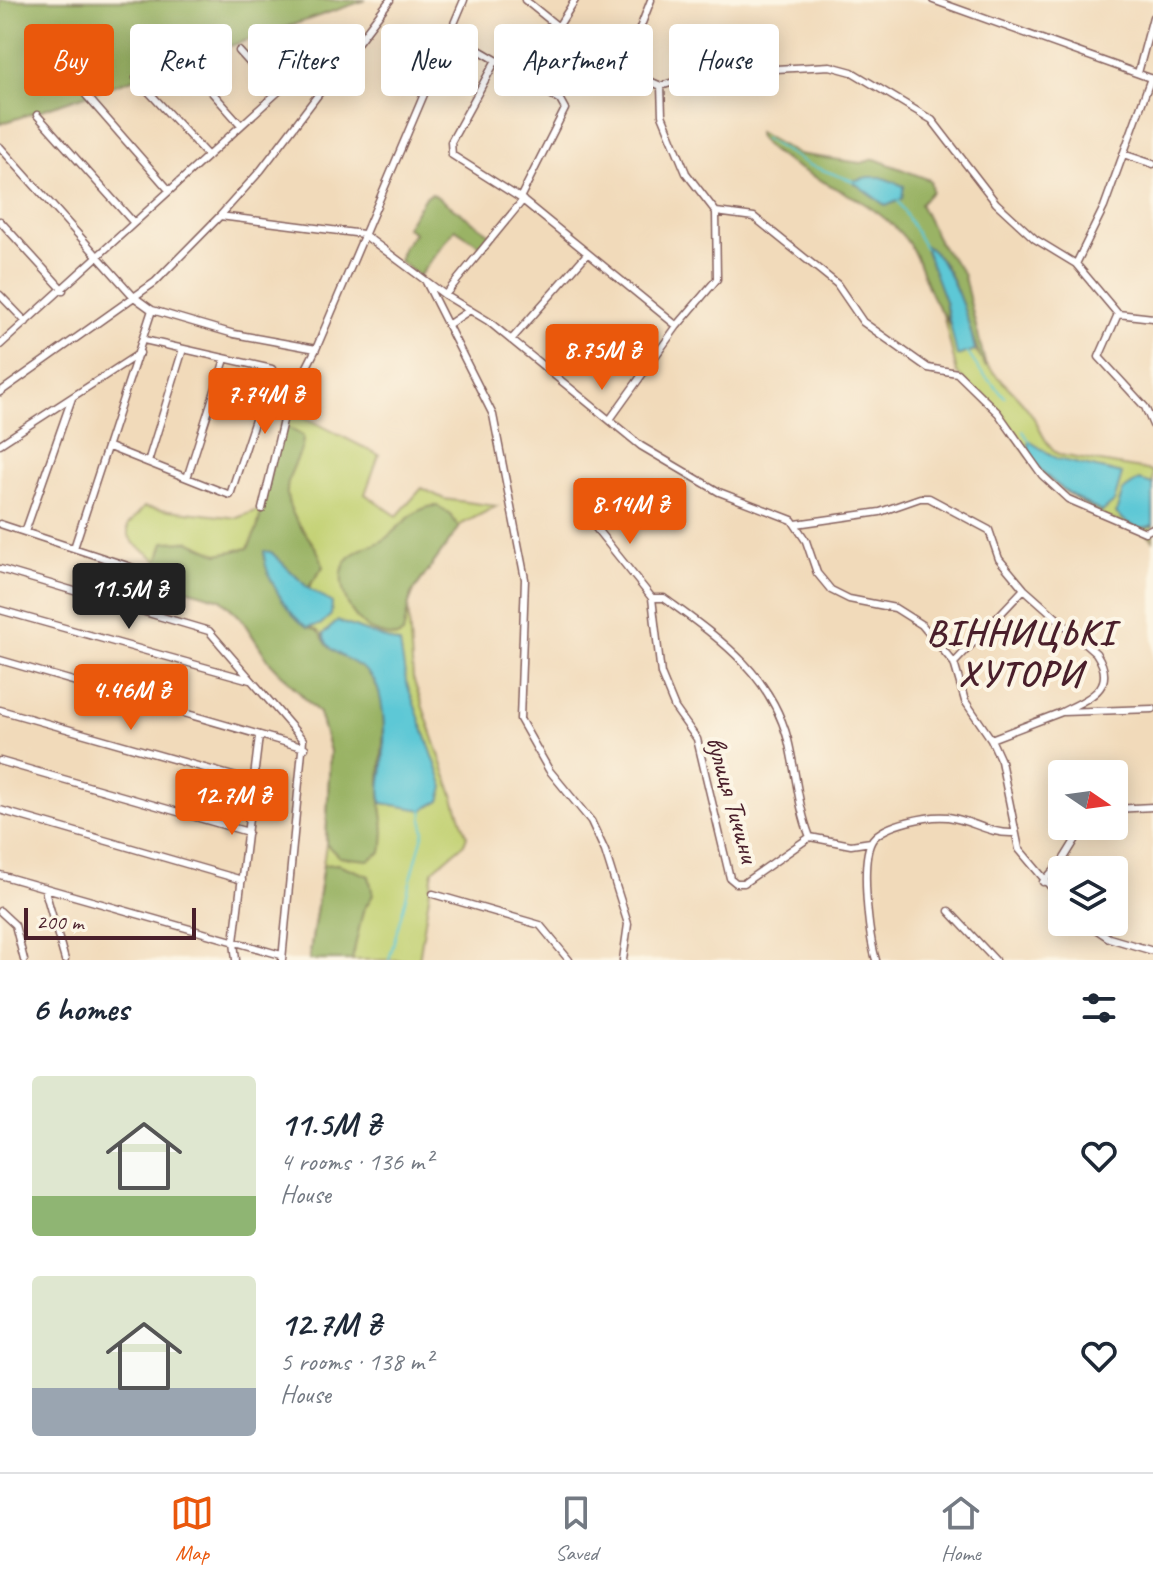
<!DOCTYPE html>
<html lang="en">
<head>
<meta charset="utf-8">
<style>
	:root { --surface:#fff; --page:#f6f6f7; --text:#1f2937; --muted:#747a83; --line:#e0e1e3; --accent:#ea580c }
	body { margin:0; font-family:Caveat,sans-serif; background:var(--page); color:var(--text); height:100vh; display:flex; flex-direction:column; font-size:30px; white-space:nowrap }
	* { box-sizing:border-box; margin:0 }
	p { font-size:26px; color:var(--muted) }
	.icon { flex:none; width:44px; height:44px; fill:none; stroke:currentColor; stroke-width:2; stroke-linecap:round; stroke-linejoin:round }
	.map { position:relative; height:960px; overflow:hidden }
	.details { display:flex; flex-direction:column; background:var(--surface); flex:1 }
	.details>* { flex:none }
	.hud { position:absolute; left:24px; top:24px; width:1106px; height:72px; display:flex; gap:16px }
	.needle { width:52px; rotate:103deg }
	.tools { position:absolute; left:1048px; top:760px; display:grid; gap:16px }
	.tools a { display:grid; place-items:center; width:80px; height:80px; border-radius:8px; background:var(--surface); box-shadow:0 4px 20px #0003; font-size:40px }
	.scale { position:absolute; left:24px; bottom:20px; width:172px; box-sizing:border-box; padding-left:8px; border:4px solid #4a1f2b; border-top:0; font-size:22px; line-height:28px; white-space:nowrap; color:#4a1f2b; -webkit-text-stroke:6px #fcf5e5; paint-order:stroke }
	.price { position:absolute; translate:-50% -68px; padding:0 18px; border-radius:8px; background:var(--accent); color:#fff; font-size:26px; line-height:52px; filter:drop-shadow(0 2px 4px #0008) }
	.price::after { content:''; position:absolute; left:50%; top:48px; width:24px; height:18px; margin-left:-12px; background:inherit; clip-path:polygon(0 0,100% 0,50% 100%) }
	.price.selected { background:#222; color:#fff }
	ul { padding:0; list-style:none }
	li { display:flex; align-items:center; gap:24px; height:200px; padding:0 32px }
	li span { display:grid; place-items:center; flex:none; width:224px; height:160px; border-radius:8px; color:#555 }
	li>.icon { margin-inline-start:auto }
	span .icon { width:96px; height:96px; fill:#fffc; stroke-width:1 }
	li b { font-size:34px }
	h2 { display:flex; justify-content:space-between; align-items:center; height:96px; padding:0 32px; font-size:34px }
	.pill { padding:0 28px; border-radius:8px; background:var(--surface); box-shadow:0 4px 20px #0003; font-size:28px; line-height:72px }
	.pill.selected { background:var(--accent); color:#fff }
	.tab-bar { display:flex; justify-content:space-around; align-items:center; height:112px; border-top:2px solid var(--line); background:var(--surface); font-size:22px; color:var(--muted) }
	.tab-bar a { display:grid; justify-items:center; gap:4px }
	.tab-bar .selected { color:var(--accent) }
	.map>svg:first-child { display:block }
</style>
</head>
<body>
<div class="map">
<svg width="1153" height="960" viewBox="0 0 1153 960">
	<rect width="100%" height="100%" fill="#fcf5e5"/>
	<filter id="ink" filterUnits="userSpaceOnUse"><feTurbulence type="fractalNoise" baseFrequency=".0125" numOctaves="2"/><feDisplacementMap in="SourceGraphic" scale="16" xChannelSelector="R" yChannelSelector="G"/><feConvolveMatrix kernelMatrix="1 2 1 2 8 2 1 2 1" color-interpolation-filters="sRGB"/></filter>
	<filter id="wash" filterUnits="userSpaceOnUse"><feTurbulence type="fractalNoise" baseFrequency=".006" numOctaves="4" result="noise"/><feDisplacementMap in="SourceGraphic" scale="32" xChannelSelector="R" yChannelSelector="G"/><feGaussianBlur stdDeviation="1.8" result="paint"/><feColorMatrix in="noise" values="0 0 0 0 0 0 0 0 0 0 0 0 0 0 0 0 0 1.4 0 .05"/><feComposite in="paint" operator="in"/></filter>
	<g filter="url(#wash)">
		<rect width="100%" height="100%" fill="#f1daba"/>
		<!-- green -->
		<path fill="#c3d173" stroke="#86784f" stroke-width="2" d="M943 314 955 335 957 355 975 350C991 375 1016 390 1032 415 1042 431 1044 444 1060 455L1153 471V540L1145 532 1097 514 1042 475 998 413 957 373Z
			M286 408 379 455 365 494 397 516 422 488 444 499 497 506 462 524 415 589 408 606 413 678 467 836 464 844 433 870 419 960H309L326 844 330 751 319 713 269 661 241 618 221 599 169 584C165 576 162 565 156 560 144 547 126 546 128 525L144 507 237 518 261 509Z"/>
		<!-- forest -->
		<path fill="#9ab365" stroke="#726948" stroke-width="2" d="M0 0H366L0 124Z
			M758 132 797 154 861 163 875 159 930 180 932 191 920 204 940 244 963 273 986 367C964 333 960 265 925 246L945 301 948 320C928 299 925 273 912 249 902 231 879 213 862 202 843 190 756 153 758 132Z
			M432 193 493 236 484 248 455 229 419 276 399 261 403 248 414 233 406 227 425 197Z
			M282 424 303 436C304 456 285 472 287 495 291 526 320 542 323 567L308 588 271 552 307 627C324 629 321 642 333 650 347 660 363 664 373 679 393 711 379 756 380 790 380 812 388 830 381 852L368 860 339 857 326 844 330 751 319 713 269 661 241 618 221 599 169 584 158 561 164 542 189 541 218 554 248 548 257 529Z
			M437 506 451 515 459 528 411 594 403 634 397 637C385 636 372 633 363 624 346 610 333 575 349 558 362 544 375 548 386 538 401 526 417 505 437 506Z
			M338 864 369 876 373 895 363 911 352 960H309L323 865Z"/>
		<!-- water -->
		<path fill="#5dc8d6" stroke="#547480" stroke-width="2" d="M868 177H881L904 186 902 199 886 206 852 181Z
			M924 245C950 259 969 320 975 350L957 356 945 301Z
			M1029 441 1058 459 1122 474 1114 502 1102 512C1080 502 1024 470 1029 441Z
			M1139 480 1153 484V525C1140 532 1125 523 1116 513L1123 491Z
			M264 551 271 552 308 588 332 603 331 615 320 625 307 627C288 615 263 574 264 551Z
			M338 621 400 644 406 681 444 787 440 801 423 810 382 803C378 790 382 779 383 766 385 741 386 708 376 684 365 660 327 658 323 634Z"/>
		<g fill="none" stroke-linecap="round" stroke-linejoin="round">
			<!-- stream -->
			<path stroke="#5dc8d6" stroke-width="2" d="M764 139 809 165 853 181
				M898 201 925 248
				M966 350 980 371 1005 397
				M1023 431 1030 442
				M389 960 424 831 422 809"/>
		</g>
	</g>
	<g filter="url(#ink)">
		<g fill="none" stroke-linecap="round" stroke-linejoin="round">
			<defs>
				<path id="minor" d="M525 0 598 59 661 86 662 115 686 173 716 212 717 279 677 326 611 418
					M933 0 1153 79
					M558 27 575 0
					M450 33 496 60 451 142 452 155 520 198 677 326
					M239 51 277 93
					M496 60 560 100 565 109 520 198
					M184 61 241 125
					M623 72 651 0
					M1138 73 1153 17
					M136 78 208 156
					M661 86 702 73 830 66 852 72 932 120 996 203 1035 239 1076 264 1118 314 1153 318
					M86 95 169 190
					M37 115 134 223
					M0 147 134 297 152 310 74 548
					M1123 154 1153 164
					M716 212 754 217 837 284 863 322 928 368 957 373 998 413 1042 475 1068 499 1145 532 1153 528
					M219 217 261 170 390 0
					M0 221 63 290
					M1076 264 1104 207 1151 78
					M426 282 493 415 525 579 520 719 549 770 591 821 605 851 628 924 623 960
					M0 295 26 322
					M445 295 523 200
					M152 310 234 334 316 349
					M1118 314 1099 357 1145 407 1153 425
					M449 324 470 310
					M511 340 587 254
					M0 345 323 51
					M0 392 155 282 220 216 363 234 445 295 488 321 641 446 719 492 792 520 806 541 817 573 831 590 849 599 895 608 922 625 954 663 965 701 991 739 1001 761 1019 849 1062 900
					M0 444 140 353
					M109 447 230 495 272 369 144 340
					M148 462 183 349
					M187 478 225 359
					M587 502 595 527 652 598 661 674 675 708 697 739 730 878 736 883H744L810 837
					M262 509 286 408 316 349 464 0
					M0 524 143 571 146 576 137 609
					M796 524 880 512 920 498H929L989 530 999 559 1024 589 1096 653C1119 688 1089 698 1062 712
					M25 532 72 398
					M0 569 209 631 303 740 282 960
					M652 598H664C717 637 770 672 788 740 796 772 798 807 810 837L851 845 871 842
					M0 610 250 680
					M0 660 305 748
					M954 663 1024 589
					M0 710 254 782
					M991 739 1062 712 1153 709
					M0 761 248 832
					M1114 809 1153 807
					M0 810 242 880
					M0 875 281 955
					M1043 882 1063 860 1084 826
					M44 887 65 960
					M433 894 540 925 569 960
					M0 911 15 925 24 960
					M949 911 995 960
					M1085 922 1109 938 1153 951
					M236 960 234 942 259 736
					M876 960C869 937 859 858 873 839 885 824 929 815 948 817 971 820 989 834 1013 833"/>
			</defs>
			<!-- minor casing -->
			<use href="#minor" stroke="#84605d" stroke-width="9"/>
			<!-- minor -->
			<use href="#minor" stroke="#fff" stroke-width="6"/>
		</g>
	</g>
	<g text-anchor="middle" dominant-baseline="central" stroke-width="8" stroke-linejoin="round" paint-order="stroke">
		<!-- street labels -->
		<g font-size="28" fill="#4a1f2b" stroke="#fcf5e5">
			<text transform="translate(733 799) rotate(74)">вулиця Тичини</text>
		</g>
		<!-- district labels -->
		<g font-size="36" font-weight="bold" letter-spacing="2" fill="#4a1f2b" stroke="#fcf5e5">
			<text x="1021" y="632">ВІННИЦЬКІ<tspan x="1021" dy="41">ХУТОРИ</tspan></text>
		</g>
	</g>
</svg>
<div class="tools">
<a><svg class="needle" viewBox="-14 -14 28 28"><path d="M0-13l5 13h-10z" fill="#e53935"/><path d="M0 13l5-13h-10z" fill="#747a83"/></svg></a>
<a><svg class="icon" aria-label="layers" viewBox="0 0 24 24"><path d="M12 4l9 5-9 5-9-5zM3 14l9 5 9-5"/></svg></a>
</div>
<div class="scale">200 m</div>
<b class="price" style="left:602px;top:392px">8.75M ₴</b>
<b class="price" style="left:265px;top:436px">7.74M ₴</b>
<b class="price" style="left:630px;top:546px">8.14M ₴</b>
<b class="price selected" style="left:129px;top:631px">11.5M ₴</b>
<b class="price" style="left:131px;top:732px">4.46M ₴</b>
<b class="price" style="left:232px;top:837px">12.7M ₴</b>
<div class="hud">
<a class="pill selected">Buy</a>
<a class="pill">Rent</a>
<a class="pill">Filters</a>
<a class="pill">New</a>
<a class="pill">Apartment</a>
<a class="pill">House</a>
</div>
</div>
<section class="details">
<h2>6 homes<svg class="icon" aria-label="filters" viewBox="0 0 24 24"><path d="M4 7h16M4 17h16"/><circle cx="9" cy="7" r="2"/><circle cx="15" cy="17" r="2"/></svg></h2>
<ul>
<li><span style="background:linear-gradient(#dfe7d0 75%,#8fb573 0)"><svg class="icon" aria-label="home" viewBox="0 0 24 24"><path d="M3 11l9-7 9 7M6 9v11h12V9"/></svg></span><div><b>11.5M ₴</b><p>4 rooms · 136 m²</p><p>House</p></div><svg class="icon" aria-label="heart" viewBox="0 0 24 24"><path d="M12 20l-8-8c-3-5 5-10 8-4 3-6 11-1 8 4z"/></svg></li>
<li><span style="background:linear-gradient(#dfe7d0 70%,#9aa5b1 0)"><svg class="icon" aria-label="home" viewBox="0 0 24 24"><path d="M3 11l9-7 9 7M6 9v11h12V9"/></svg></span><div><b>12.7M ₴</b><p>5 rooms · 138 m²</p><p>House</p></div><svg class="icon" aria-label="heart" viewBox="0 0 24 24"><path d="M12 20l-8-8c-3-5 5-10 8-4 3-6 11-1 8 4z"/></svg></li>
</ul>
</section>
<nav class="tab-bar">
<a class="selected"><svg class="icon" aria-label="map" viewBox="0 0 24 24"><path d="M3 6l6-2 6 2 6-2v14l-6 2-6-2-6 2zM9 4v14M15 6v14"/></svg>Map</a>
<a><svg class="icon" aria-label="saved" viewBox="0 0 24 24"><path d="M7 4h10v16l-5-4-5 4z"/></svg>Saved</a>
<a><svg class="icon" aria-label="home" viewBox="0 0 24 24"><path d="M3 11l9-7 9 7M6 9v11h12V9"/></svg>Home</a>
</nav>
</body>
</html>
